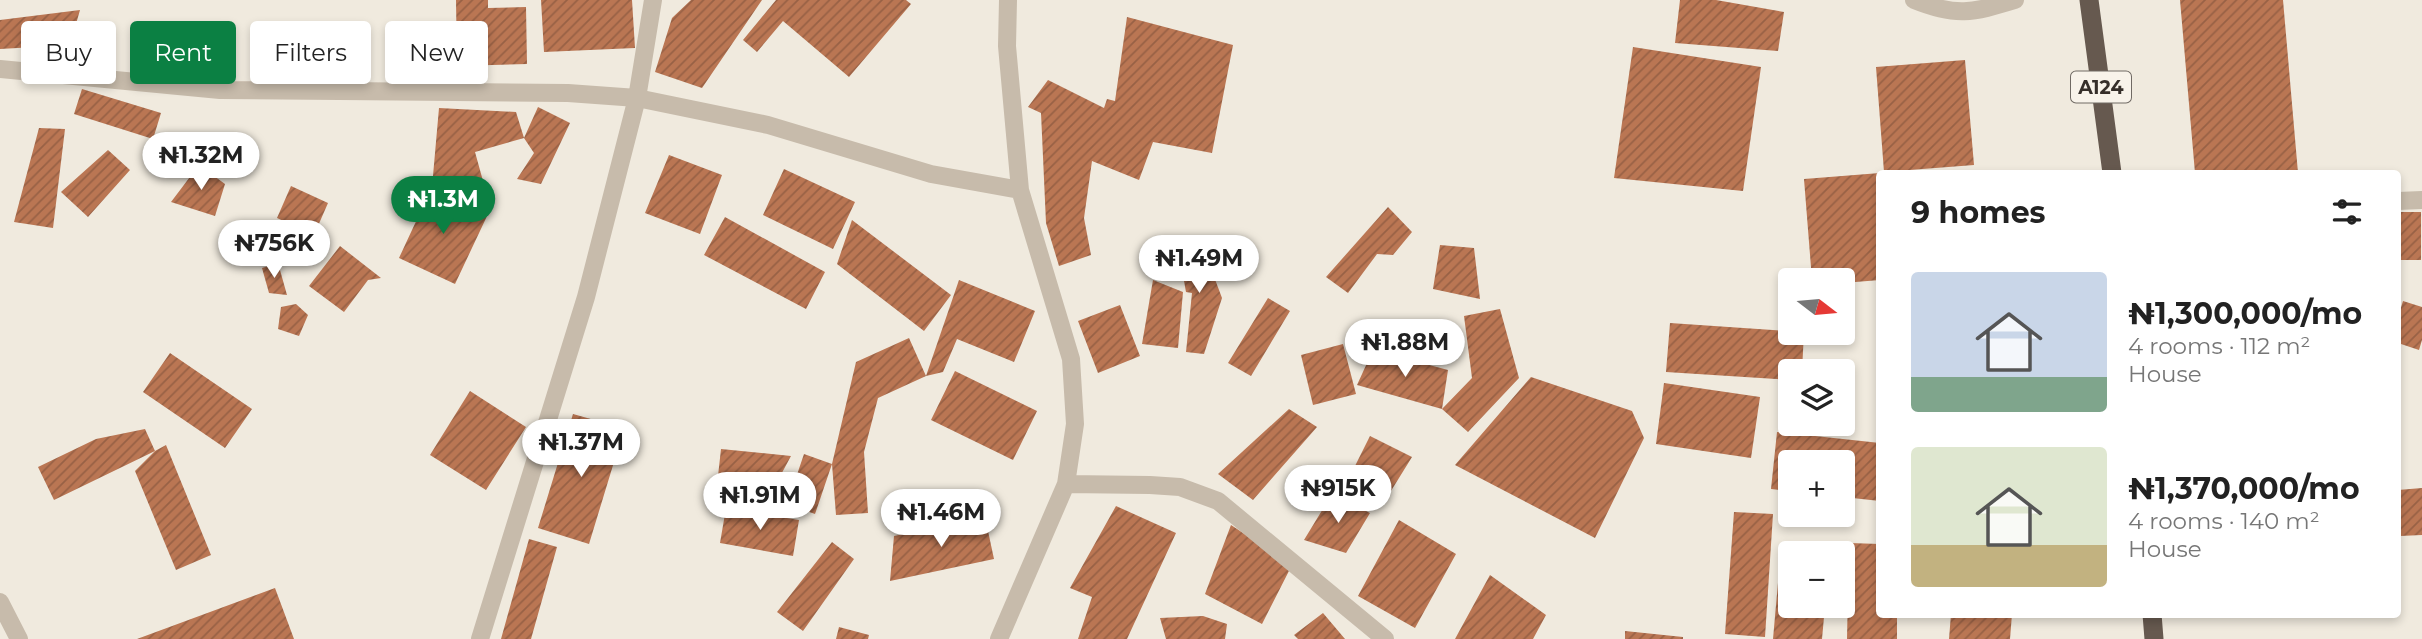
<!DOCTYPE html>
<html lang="en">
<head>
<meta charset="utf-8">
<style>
	:root { --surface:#fff; --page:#f6f6f6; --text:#222; --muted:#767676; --accent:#0b8043 }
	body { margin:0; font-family:Montserrat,sans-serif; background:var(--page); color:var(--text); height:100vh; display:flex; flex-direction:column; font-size:26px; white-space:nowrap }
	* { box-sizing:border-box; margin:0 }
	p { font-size:23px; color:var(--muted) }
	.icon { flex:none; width:38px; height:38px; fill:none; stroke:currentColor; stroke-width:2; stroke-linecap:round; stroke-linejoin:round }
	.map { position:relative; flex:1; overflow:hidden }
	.side { position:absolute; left:1876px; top:170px; width:525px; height:448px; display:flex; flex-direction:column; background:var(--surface); border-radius:7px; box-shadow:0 4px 10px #0003 }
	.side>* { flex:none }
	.guide { position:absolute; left:21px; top:21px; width:665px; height:63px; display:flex; gap:14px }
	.needle { width:46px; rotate:106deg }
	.tools { position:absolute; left:1778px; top:268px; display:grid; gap:14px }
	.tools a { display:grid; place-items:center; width:77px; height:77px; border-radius:7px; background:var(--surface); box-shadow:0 4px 10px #0003; font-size:35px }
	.price { position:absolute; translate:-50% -60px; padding:0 16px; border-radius:24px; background:#fff; color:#222; font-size:23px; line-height:46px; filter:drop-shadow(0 2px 4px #0008) }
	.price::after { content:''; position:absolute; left:50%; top:42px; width:21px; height:16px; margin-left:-10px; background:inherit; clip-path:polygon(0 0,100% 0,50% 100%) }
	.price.selected { background:var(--accent); color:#fff }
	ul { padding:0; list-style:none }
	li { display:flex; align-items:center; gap:21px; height:175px; padding:0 35px }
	li span { display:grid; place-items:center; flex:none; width:196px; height:140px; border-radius:7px; color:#555 }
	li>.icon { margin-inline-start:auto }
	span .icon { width:84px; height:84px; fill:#fffc; stroke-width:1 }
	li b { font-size:30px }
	h2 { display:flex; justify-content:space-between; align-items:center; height:84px; padding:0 35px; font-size:30px }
	.pill { padding:0 24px; border-radius:7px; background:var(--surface); box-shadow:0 4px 10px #0003; font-size:24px; line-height:63px }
	.pill.selected { background:var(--accent); color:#fff }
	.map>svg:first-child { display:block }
</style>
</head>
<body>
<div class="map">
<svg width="2422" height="639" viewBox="0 0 2422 639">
	<defs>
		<pattern id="building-hatch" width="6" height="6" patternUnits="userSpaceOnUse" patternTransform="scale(1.75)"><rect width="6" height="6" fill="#ba7653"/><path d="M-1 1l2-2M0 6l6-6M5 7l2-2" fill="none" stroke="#986145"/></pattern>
	</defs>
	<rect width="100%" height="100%" fill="#f0eade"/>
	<!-- building -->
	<path fill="url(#building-hatch)" d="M456 0H488V8L526 7 527 64 457 66Z
		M541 0H632L635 48 544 52Z
		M691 0H762L702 88 655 72 672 18Z
		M776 0H906L911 4 849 77 783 21 757 52 743 40Z
		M1680 0H1716L1784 12 1778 51 1675 43Z
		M2180 0H2283L2298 173H2195Z
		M80 10 70 45 0 49V20Z
		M1127 17 1233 45 1212 153 1153 142 1139 180 1092 161 1084 218 1091 255 1059 266 1046 223 1041 113 1028 107 1048 80 1104 108 1107 99 1115 101Z
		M1633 47 1761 67 1743 191 1614 178Z
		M1965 60 1974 165 1884 172 1876 67Z
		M82 89 161 113 153 139 74 114Z
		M538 107 570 123 541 184 517 179 534 153 524 138Z
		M439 108 516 112 524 138 475 152 483 181 432 187Z
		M39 128 65 129 53 228 14 222Z
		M108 150 130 170 88 217 61 192Z
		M669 155 722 175 700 234 645 213Z
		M199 165 225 184 215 216 171 202Z
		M784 169 855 202 833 249 763 215Z
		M1880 173V280L1843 283V280H1812L1804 179Z
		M291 186 328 203 314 235 277 218Z
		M432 187 488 214 455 284 399 258Z
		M1388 207 1412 232 1393 255 1377 254 1348 293 1326 277Z
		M2398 212H2421V260H2398Z
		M725 217 825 272 806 309 704 255Z
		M852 220 951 295 924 331 837 264Z
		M1177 242H1201L1222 298 1204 354 1186 352 1192 293 1186 292Z
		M1440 245 1474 248 1480 299 1433 289Z
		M340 246 381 278 368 280 344 312 309 286Z
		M278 263 287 295 269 293 262 268Z
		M959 280 1035 311 1014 362 957 339 943 372 926 376Z
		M1153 280 1183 292 1178 348 1142 344Z
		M1268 298 1290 311 1251 376 1228 363Z
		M2403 301 2422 307V340L2419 350 2398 343V317Z
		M296 304 308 315 299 336 278 329 281 307Z
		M1120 305 1140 356 1098 373 1078 321Z
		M1500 309 1519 378 1468 432 1442 409 1472 378 1464 316Z
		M1670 323 1804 332 1802 371H1790V380L1666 372Z
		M909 338 926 376 878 398 864 452 868 513 836 515 832 464 856 362Z
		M1343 344 1356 394 1313 405 1301 355Z
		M1373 350 1448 370 1442 409 1357 385Z
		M170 353 252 409 225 448 143 392Z
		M955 371 1037 411 1013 460 931 420Z
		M1531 377 1632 411 1644 438 1595 538 1455 465Z
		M1664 383 1760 397 1751 458 1656 444Z
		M470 391 526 427 486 490 430 455Z
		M1289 409 1317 427 1253 500 1218 474Z
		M573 414 612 425 621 439 589 544 538 528Z
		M145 429 155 451 166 445 211 555 176 570 135 471 155 451 54 500 38 467 96 439Z
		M1777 432 1880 443V501L1843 497V462H1790V491L1771 489Z
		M1370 436 1412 457 1381 507 1344 488Z
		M721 449 791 456 777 482 718 476Z
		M804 454 832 464 815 514 787 504Z
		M2422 488V535L2400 536 2398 490Z
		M1332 494 1370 513 1346 553 1304 540Z
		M1116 506 1176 533 1127 639H1078L1092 597 1070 588Z
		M726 508 799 520 793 556 720 543Z
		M1734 512 1773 514 1765 637 1725 634Z
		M985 517 994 559 890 581 894 536Z
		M1399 520 1456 554 1415 628 1358 596Z
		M1231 525 1292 565 1262 624 1205 594Z
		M529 539 557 547 531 639H501Z
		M832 542 854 559 803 631 777 612Z
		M1849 543 1880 544V614H1897V639H1847Z
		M1781 549 1810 551V553H1790V606H1825L1822 639H1773Z
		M1490 575 1546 615 1533 639H1455Z
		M275 588 294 639H137Z
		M1323 613 1345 639H1298L1294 635Z
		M1951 614H2012L2010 639H1949Z
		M1203 616 1227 624 1225 639H1166L1160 618Z
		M839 627 869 635 868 639H836Z
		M1625 631 1683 637V639H1625Z"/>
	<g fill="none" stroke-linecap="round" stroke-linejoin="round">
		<!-- minor -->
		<path stroke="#c7bbab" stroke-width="18" d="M1914 0C1956 17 1972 13 2015 0
			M0 69 220 90 568 93 637 98 768 125 931 174 1020 190
			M2398 201 2422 200
			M1066 484 1150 485 1180 487 1218 501 1385 639
			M0 602 19 639
			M480 639 586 297 637 98 653 0
			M999 639 1066 484 1075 424 1071 359 1020 190 1007 46 1008 0"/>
		<!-- trunk -->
		<path stroke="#66594f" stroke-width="19" d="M2089 0 2112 173
			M2152 614 2154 639"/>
	</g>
	<g text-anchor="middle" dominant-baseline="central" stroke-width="5" stroke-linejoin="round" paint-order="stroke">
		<!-- shield labels -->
		<rect fill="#f8f3ea" stroke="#706a64" stroke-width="2" x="2071" y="71.5" width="60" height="31" rx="5"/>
		<g font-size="19" font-weight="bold" fill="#362f2a">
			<text x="2101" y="87">A124</text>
		</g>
	</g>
</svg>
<div class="tools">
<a><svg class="needle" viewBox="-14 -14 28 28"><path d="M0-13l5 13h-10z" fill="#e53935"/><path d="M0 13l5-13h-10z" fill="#767676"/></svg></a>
<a><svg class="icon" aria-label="layers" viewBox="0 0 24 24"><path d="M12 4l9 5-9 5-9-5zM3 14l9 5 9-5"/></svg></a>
<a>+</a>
<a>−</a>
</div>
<b class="price" style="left:201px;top:192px">₦1.32M</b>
<b class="price selected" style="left:443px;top:236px">₦1.3M</b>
<b class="price" style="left:274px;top:280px">₦756K</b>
<b class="price" style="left:1199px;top:295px">₦1.49M</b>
<b class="price" style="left:1405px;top:379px">₦1.88M</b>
<b class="price" style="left:581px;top:479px">₦1.37M</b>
<b class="price" style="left:1338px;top:525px">₦915K</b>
<b class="price" style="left:760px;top:532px">₦1.91M</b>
<b class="price" style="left:941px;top:549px">₦1.46M</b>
<div class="guide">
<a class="pill">Buy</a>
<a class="pill selected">Rent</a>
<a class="pill">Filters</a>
<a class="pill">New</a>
</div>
<section class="side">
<h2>9 homes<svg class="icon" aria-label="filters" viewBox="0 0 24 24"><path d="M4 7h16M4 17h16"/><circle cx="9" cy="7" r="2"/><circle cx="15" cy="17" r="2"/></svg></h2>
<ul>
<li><span style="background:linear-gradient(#c9d6e8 75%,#7fa58c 0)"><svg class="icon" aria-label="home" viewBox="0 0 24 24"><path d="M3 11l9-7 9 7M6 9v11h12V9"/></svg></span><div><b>₦1,300,000/mo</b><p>4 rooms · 112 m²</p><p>House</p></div></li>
<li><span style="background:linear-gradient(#dfe7d0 70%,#c2b280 0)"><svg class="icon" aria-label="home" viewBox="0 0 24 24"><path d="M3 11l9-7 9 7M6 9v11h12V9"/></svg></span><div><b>₦1,370,000/mo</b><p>4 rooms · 140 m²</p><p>House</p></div></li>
</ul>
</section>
</div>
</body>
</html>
